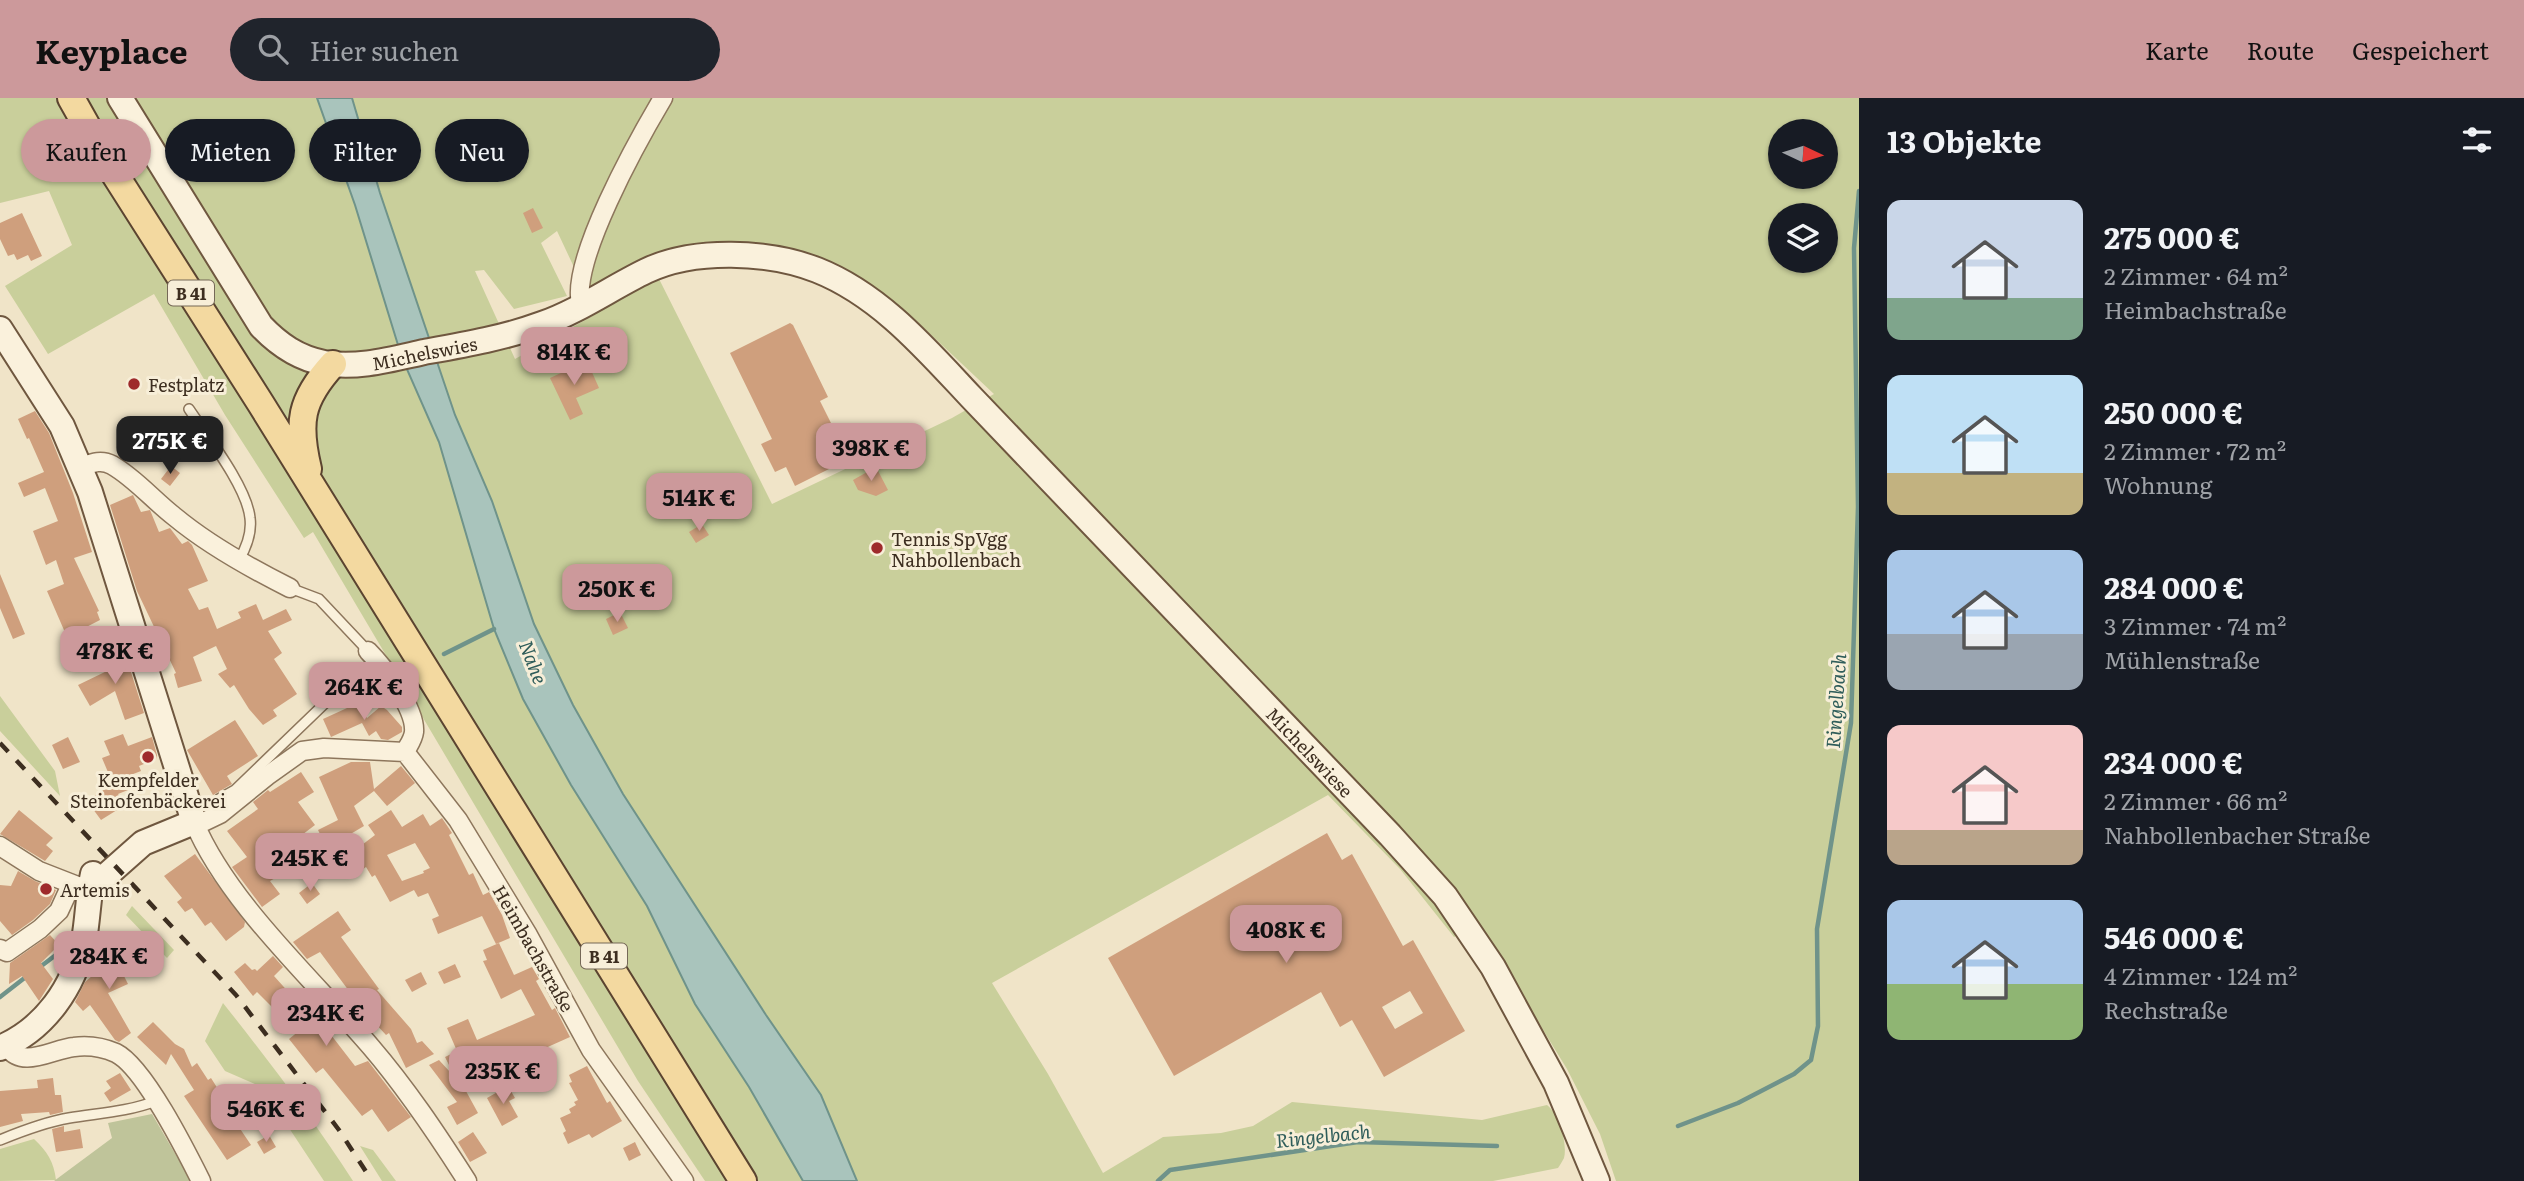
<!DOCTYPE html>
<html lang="de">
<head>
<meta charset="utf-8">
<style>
	:root { --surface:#171b24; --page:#20242c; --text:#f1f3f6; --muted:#9ea1a6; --accent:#cc999b }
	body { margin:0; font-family:Literata,serif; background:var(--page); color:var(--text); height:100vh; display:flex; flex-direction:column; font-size:26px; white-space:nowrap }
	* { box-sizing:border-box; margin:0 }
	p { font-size:23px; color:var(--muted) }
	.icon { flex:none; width:38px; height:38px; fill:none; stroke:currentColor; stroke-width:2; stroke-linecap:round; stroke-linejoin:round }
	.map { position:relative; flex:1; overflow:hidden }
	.panel { display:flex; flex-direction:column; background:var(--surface); width:665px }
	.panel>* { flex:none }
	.guide { position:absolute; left:21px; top:21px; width:665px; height:63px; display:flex; gap:14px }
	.needle { width:46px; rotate:94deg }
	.tools { position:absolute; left:1768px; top:21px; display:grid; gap:14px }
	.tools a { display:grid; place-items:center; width:70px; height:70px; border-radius:50%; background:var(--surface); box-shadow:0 2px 5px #0004; font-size:35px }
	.price { position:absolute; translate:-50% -60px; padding:0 16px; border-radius:14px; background:var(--accent); color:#111; font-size:23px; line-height:46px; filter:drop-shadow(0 2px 4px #0008) }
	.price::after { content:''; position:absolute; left:50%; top:42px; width:21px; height:16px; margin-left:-10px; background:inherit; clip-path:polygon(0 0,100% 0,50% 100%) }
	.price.on { background:#222; color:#fff }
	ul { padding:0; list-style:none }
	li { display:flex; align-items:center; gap:21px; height:175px; padding:0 28px }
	li span { display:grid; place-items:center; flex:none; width:196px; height:140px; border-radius:14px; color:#555 }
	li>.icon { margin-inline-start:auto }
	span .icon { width:84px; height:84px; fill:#fffc; stroke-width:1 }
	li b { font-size:30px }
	h2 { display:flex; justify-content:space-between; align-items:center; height:84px; padding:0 28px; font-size:30px }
	.pill { padding:0 24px; border-radius:32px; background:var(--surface); box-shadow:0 2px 5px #0004; font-size:24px; line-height:63px }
	.pill.on { background:var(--accent); color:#111 }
	header { display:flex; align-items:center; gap:42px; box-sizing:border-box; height:98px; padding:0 35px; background:var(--accent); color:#111 }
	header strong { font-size:33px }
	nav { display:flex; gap:38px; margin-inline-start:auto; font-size:24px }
	.search { width:490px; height:63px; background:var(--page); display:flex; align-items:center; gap:18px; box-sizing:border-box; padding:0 24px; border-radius:38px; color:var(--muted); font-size:26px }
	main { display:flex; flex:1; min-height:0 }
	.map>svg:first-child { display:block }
</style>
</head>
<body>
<header>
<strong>Keyplace</strong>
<div class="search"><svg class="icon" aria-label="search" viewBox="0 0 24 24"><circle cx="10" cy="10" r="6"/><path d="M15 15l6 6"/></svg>Hier suchen</div>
<nav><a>Karte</a><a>Route</a><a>Gespeichert</a></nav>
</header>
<main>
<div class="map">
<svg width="1859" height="1083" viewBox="0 0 1859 1083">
	<rect width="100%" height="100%" fill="#f0e4c8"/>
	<!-- green -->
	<path fill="#c9cf9b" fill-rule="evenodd" d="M0 0H317L355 107 402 260 439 344 494 531 523 601 571 687 647 808 695 906 749 989 803 1083H705L638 983 313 434 304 440 225 317 154 196 48 256 5 188 72 147 49 93 0 105Z
		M352 0H1859V1083H1616L1600 1036 1567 971 1478 826 1454 839 1400 771 1328 697 992 885 1048 976 1103 1075 1163 1039 1221 1035 1253 1028 1292 1004 1482 1022 1547 1007C1558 1015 1568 1045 1564 1060 1564 1060 1559 1069 1558 1070L1493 1083H857L821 997 766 917 623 696 573 607 534 526 492 403 455 317 380 95ZM1780 33H1825V79H1780ZM1780 117H1825V163H1780ZM557 133 596 216 515 261 475 173 484 172 514 211 567 198 541 145ZM690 149 856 180 910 217 994 296 952 320 772 406 648 159Z
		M0 598 55 673 60 698 0 633Z
		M132 808 174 852 167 860 126 817Z
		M223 905C269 963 313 1021 353 1083H324L262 989 225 973 205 943Z
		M34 1041C47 1053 54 1064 56 1082L0 1083V1051Z
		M360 1048 373 1052 396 1083H382Z"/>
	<!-- cemetery -->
	<path fill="#bfc49a" d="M152 1016 191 1083H54L112 1040 108 1025Z"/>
	<!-- water -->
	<path fill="#a9c4bc" stroke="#6f938a" stroke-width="2" d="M317 0H352L380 95 455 317 492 403 534 526 573 607 623 696 766 917 821 997 857 1083H803L749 989 695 906 647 808 571 687 523 601 494 531 439 344 402 260 355 107Z"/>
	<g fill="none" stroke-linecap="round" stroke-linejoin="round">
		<!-- stream -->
		<path stroke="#6f938a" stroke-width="4.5" d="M444 556 494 531
			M40 869 61 853
			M0 899 27 878
			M1678 1028 1738 1005 1794 976 1811 962 1818 928 1817 831 1851 625 1858 409 1854 150 1859 93
			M1158 1083 1170 1072 1358 1044 1497 1048"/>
	</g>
	<!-- building -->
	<path fill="#cf9f7d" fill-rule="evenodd" d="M533 110 543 130 532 135 523 115Z
		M22 115 42 158 31 163 28 157 17 162 14 156 8 158 0 141V125Z
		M790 225 793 227 828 299 820 303 849 361 795 388 786 369 775 374 761 346 772 341 730 255Z
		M587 263 599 290 576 300 583 316 570 322 550 280Z
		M35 313 49 335 73 395 92 454 74 460 99 513 97 514 100 522 67 539 47 493 64 486 56 462 46 467 33 433 58 423 45 390 24 399 18 385 44 374 29 340 27 341 18 321Z
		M171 368 180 375 170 388 161 381Z
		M876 369 888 392 876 398 858 392 853 382Z
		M133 397 141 414 150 412 159 434 170 430 182 446 188 443 192 447 208 483 188 491 199 512 208 509 217 531 241 520 238 514 256 506 263 522 286 511 292 522 268 533 282 555 274 561 297 596 273 612 277 618 263 627 249 611 234 587 230 590 218 576 227 571 216 548 193 559 202 583 178 590 174 576 176 575 137 493 110 407Z
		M702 426 709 437 696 445 689 434Z
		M0 476 25 536 13 541 0 510Z
		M620 514 628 530 613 537 606 521Z
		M124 552 144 615 125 622 115 593 90 608 78 587 109 572 105 560Z
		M358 605 367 620 381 608 387 612 402 629V634L388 642 381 641 376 633 369 638 362 625 331 639 323 621Z
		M235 622 258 658 227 678 232 686 213 697 187 652Z
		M123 636 128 648 152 639 157 657 156 661 139 668 141 673 128 678 133 690 118 696 125 707 101 722 90 707 93 705 91 700 113 686 102 660 110 657 104 643Z
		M68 639 80 664 63 671 52 647Z
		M351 664H370L374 691 401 668 415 685 387 708 374 693 354 708 364 728 327 750 318 732 338 722 319 679Z
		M301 674 314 694 298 704 315 727 290 746 300 761V766L270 783 280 796 262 809 232 769 247 759 227 733 258 711 253 704 268 692 270 694Z
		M19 712 53 740 46 747 53 753 45 763 0 736Z
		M391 712 402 729 423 716 430 728 442 720 452 735 449 737 469 777 473 775 483 797 489 794 502 817 510 840 496 846 482 818 438 836 432 821 439 818 428 795 418 799 414 792 390 804 375 777 372 779 366 769 363 771 354 753 375 737 368 727ZM415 745 430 770 423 773 424 775 402 783 387 757Z
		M1327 735 1342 762 1352 756 1403 848 1413 842 1465 933 1384 979 1352 922 1340 929 1321 894 1174 978 1108 860ZM1410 893 1423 915 1395 931 1382 909Z
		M195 756 245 824 244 829 226 843 211 824 205 828 192 810 185 814 177 804 182 800 164 778Z
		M18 773 35 783 56 792 50 806 33 822 12 837 0 823V787L11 788Z
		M312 785 320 796 307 806 299 795Z
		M338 813 351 832 341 839 379 891 377 892 411 931 417 945 422 943 434 956 406 970 389 935 386 937 347 895 349 893 320 854 307 861 293 844Z
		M50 837 59 847 41 865 53 881 39 903 22 878 9 886 10 865Z
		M499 845 514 877 532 869 539 881 536 883 552 912 555 910 570 939 532 956 536 966 508 979 498 957 460 974 465 982 461 984 478 1015 457 1027 447 1009 457 1004 429 967 439 962 450 974 452 973 445 959 457 953 447 930 468 921 477 942 535 917 521 891 501 901 483 863 487 862 483 852Z
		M135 847 142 858 133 863 137 870 124 878 128 886 108 895 131 935 119 944 115 942 90 907 83 913 75 904 85 884 99 872 97 868Z
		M273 858 283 869 274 878 292 898 302 890 311 899 308 901 320 918 318 920 355 968 368 963 411 1019 388 1034 372 1011 362 1018 323 970 316 975 289 941 305 928 288 906 278 915 257 894 253 898 234 874 245 865 252 872 255 871 257 873Z
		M455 866 461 879 444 886 438 874Z
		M421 874 427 886 412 894 405 882Z
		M153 924 175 946 184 951 192 969 197 965 208 982 211 980 223 999 220 1001 251 1047 227 1062 184 998 194 992 171 956 166 967 137 939Z
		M587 968 607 1005 610 1003 622 1023 592 1040 589 1036 568 1046 563 1035 566 1033 560 1020 571 1015 569 1011 576 1007 574 1004 578 1002 569 985 572 984 569 977Z
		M120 975 131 992 110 1004 104 995 111 990 106 983Z
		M53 980 55 997H61L63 1014 50 1017 49 1014 21 1016 23 1023 0 1029V993L38 990 37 982Z
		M508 988 515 1000 509 1003 518 1019 502 1028 487 1000Z
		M64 1028V1034L80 1031 83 1050 56 1054 52 1031Z
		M473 1034 487 1055 470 1064 458 1044Z
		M269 1037 276 1049 264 1056 257 1044Z
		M635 1044 641 1057 629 1063 623 1050Z"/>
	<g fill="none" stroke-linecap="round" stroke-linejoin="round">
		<defs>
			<path id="lane" d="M189 311C207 338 247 389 250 420 252 435 246 450 239 462
				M290 490 319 501 368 553
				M219 701 235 692 348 583 385 573
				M0 1042C22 1033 45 1024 69 1020 99 1015 127 1014 156 1003"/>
			<path id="street" d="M582 208C566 169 641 37 663 0
				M81 369C92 365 101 361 112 367 135 380 154 403 175 419 210 448 250 470 290 490
				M368 553C384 569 416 611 414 634 413 642 408 648 405 654
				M194 724C228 805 313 881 371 949 407 991 437 1036 467 1083
				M195 728 220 716 267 678 302 653 324 650 405 654 458 722 528 837 591 952 684 1083
				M0 748 39 773 80 789
				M0 851 7 854 40 831 59 813 71 787
				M6 947C21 973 52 951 74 949 89 947 102 949 116 955 144 969 186 1053 201 1083"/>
			<g id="secondary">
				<path id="s1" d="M120 0 261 228C279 247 298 260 324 265 357 271 392 261 424 254 463 247 504 240 542 226 579 213 611 190 646 173 694 150 768 153 817 172 880 197 926 251 971 299L1390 737 1445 798 1493 869 1556 985 1597 1083"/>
				<path d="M0 231 62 328 90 394 194 724 143 745 91 791"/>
				<path d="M0 950C45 931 74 889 84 842 88 820 88 798 93 776"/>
			</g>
			<path id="primary" d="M71 0 107 64 261 306 743 1083
				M308 371C297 325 300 302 333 266"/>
		</defs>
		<!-- lane casing -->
		<use href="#lane" stroke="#8d765c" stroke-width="12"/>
		<!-- street casing -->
		<use href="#street" stroke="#8d765c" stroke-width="21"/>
		<!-- secondary casing -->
		<use href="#secondary" stroke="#6f573f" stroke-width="28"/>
		<!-- primary casing -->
		<use href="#primary" stroke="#5b4430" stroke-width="30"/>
		<!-- lane -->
		<use href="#lane" stroke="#faf1dc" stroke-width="9"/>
		<!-- street -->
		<use href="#street" stroke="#faf1dc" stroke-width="18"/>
		<!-- secondary -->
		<use href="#secondary" stroke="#faf1dc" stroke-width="24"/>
		<!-- primary -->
		<use href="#primary" stroke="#f3d9a0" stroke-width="26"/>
		<!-- rail -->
		<path stroke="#3d2e20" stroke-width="4.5" stroke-dasharray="12 12" stroke-linecap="butt" d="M0 645 236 897 339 1032 372 1083"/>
	</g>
	<!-- markers -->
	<g fill="#9e2a2b" stroke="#f7eed8" stroke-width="2.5">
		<circle cx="134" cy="286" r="7"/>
		<circle cx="877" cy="450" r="7"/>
		<circle cx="148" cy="659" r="7"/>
		<circle cx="46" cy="791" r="7"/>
	</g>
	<g text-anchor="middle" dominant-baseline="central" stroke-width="6" stroke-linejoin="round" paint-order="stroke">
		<!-- shield labels -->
		<g fill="#f7eed8" stroke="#756857" stroke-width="2">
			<rect x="168" y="182.5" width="46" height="25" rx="5"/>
			<rect x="581" y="845.5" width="46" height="25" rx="5"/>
		</g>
		<g font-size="16" font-weight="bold" fill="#3d2e20">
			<text x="191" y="195">B 41</text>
			<text x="604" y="858">B 41</text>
		</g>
		<!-- street labels -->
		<g font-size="18" fill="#3d2e20" stroke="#f7eed8">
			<text stroke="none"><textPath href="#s1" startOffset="444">Michelswies</textPath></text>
			<text stroke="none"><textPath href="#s1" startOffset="1549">Michelswiese</textPath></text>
			<text transform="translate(534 850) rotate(60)">Heimbachstraße</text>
		</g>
		<!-- poi labels -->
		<g font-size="18" fill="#3d2e20" stroke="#f7eed8" text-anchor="start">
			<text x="148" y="286">Festplatz</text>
			<text x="891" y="440">Tennis SpVgg<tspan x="891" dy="21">Nahbollenbach</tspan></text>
			<text x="148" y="681" text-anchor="middle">Kempfelder<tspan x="148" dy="21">Steinofenbäckerei</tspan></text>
			<text x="60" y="791">Artemis</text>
		</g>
		<!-- water labels -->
		<g font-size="19" font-style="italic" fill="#2f5d5a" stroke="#f7eed8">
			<text transform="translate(534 564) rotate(69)">Nahe</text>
			<text transform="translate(1835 603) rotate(-86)">Ringelbach</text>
			<text transform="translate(1323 1037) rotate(-6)">Ringelbach</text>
		</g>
	</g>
</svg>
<div class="tools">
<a><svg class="needle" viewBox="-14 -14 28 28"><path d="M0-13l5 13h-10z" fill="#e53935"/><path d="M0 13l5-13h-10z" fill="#9ea1a6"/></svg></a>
<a><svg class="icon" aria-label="layers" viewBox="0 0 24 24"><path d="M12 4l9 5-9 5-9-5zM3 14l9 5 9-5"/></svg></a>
</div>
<b class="price" style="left:574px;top:289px">814K €</b>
<b class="price on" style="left:170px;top:378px">275K €</b>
<b class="price" style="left:871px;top:385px">398K €</b>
<b class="price" style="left:699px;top:435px">514K €</b>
<b class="price" style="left:617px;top:526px">250K €</b>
<b class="price" style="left:115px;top:588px">478K €</b>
<b class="price" style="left:364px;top:624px">264K €</b>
<b class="price" style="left:310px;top:795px">245K €</b>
<b class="price" style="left:1286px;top:867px">408K €</b>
<b class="price" style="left:109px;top:893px">284K €</b>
<b class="price" style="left:326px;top:950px">234K €</b>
<b class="price" style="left:503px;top:1008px">235K €</b>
<b class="price" style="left:266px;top:1046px">546K €</b>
<div class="guide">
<a class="pill on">Kaufen</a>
<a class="pill">Mieten</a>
<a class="pill">Filter</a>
<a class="pill">Neu</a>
</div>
</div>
<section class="panel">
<h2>13 Objekte<svg class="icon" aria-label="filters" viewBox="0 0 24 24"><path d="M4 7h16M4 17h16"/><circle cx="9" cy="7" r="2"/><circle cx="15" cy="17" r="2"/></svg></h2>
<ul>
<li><span style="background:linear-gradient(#c9d6e8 70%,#7fa58c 0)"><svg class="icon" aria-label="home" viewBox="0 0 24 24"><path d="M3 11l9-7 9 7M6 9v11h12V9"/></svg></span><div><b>275 000 €</b><p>2 Zimmer · 64 m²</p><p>Heimbachstraße</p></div></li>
<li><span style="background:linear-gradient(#bfe0f5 70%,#c2b280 0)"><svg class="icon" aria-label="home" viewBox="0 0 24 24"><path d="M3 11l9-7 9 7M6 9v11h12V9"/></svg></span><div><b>250 000 €</b><p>2 Zimmer · 72 m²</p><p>Wohnung</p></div></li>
<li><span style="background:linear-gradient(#a9c7e8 60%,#9aa5b1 0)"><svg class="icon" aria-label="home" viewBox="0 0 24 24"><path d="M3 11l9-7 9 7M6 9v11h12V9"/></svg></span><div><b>284 000 €</b><p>3 Zimmer · 74 m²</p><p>Mühlenstraße</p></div></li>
<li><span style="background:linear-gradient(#f6c9c9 75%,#b9a48a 0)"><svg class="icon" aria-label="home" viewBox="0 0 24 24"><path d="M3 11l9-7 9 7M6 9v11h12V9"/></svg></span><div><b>234 000 €</b><p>2 Zimmer · 66 m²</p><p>Nahbollenbacher Straße</p></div></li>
<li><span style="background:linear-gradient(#a9c7e8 60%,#8fb573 0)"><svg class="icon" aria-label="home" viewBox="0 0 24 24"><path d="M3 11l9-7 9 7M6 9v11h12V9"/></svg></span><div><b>546 000 €</b><p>4 Zimmer · 124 m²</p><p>Rechstraße</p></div></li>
</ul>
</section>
</main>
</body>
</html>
